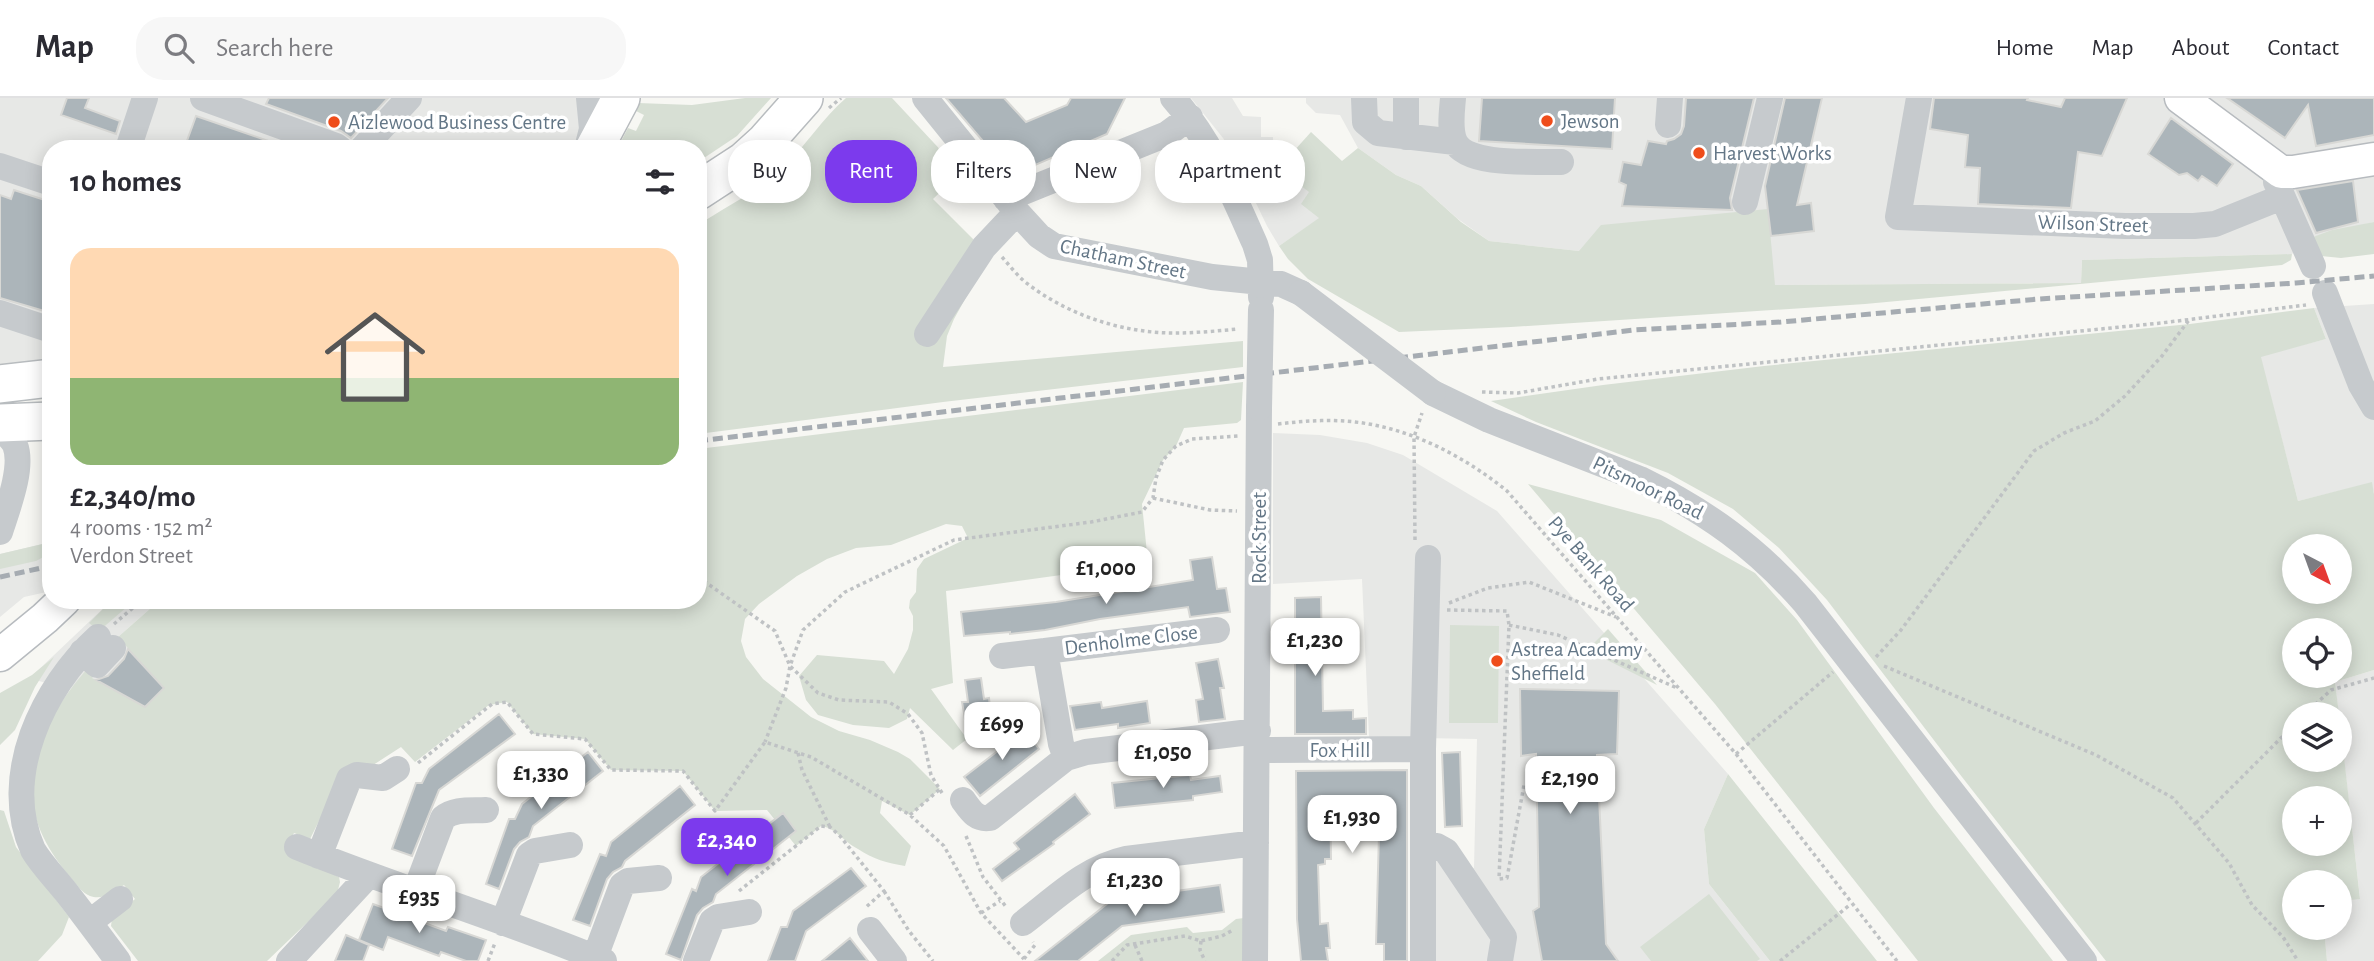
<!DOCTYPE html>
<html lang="en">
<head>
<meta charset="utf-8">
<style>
	:root { --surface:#fff; --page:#f7f7f7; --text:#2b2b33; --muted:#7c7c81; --line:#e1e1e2; --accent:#7c3aed }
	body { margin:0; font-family:"Alegreya Sans",sans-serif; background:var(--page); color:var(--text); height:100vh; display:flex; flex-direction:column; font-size:26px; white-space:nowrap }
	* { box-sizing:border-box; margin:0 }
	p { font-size:23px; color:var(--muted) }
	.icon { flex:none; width:38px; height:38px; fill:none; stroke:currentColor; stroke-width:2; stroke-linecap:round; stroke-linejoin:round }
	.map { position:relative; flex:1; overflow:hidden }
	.panel { position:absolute; left:42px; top:42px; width:665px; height:469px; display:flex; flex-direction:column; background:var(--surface); border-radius:28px; box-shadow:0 4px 18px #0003 }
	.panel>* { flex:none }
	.banner { position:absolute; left:728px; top:42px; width:665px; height:63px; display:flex; gap:14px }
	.needle { width:46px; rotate:139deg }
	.fabs { position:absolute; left:2282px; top:436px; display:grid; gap:14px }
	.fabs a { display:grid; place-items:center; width:70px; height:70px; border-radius:50%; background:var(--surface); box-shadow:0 4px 18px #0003; font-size:35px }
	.price { position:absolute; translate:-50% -60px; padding:0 16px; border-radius:14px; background:#fff; color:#222; font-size:23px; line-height:46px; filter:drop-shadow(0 2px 4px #0008) }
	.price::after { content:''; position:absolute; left:50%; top:42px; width:21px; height:16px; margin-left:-10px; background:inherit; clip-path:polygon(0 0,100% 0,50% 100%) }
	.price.current { background:var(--accent); color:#fff }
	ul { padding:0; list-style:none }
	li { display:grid; align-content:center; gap:14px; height:371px; padding:0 28px }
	li span { display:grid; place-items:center; height:217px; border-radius:21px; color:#555 }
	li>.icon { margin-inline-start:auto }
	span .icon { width:126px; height:126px; fill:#fffc; stroke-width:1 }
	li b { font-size:30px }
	h2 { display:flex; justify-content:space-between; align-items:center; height:84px; padding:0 28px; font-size:30px }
	.pill { padding:0 24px; border-radius:28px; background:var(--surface); box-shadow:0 4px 18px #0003; font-size:24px; line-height:63px }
	.pill.current { background:var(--accent); color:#fff }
	header { display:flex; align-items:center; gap:42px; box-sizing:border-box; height:98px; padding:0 35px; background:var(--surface); border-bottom:2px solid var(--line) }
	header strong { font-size:33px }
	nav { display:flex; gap:38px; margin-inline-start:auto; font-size:24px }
	.search { width:490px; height:63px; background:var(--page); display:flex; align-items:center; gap:18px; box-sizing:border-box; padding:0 24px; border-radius:28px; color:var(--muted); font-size:26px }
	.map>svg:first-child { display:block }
</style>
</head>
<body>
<header>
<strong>Map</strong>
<div class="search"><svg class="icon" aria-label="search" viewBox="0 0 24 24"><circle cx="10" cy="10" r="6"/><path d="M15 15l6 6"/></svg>Search here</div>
<nav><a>Home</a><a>Map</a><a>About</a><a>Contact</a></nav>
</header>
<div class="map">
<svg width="2374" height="863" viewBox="0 0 2374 863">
	<rect width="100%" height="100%" fill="#f7f7f3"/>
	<!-- built -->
	<path fill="#e7e8e6" d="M0 0H621L594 51H51V279L0 286Z
		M1191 0H1232L1243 18 1261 19V39H1273V54H1293L1292 81 1310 94 1320 120 1279 148 1267 128 1234 59 1223 40Z
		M1306 0H2374V124L2313 139 2292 156 2082 162 2081 185 1774 187 1579 153 1489 143 1458 121 1421 88 1396 77 1358 50 1340 17 1316 15 1306 5Z
		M2374 206V395L2371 385 2298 403 2260 258 2326 241 2314 210Z
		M1273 335 1320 337 1367 345 1403 357 1497 413 1728 676 1704 731 1709 786 1770 863H1435L1436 759 1474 770 1477 641 1369 639 1362 481 1273 486Z
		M51 444V493L24 499 0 519V456Z
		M112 502H160L118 539 164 590 145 609 91 580 69 591 39 583 33 577Z
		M2374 572V863H2327L2324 830H2340V803L2360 800 2335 584Z"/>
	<!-- green -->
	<path fill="#d7dfd4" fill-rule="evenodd" d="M745 0H771L737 38 698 64V51H617L628 30 636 33 644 17 636 13 638 5 692 7Z
		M846 0H892L961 74 933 101 974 142V185L954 221 947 238 943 269 1243 243V269L943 304 698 336V127C727 108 760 92 784 69 806 47 822 21 846 0Z
		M1311 34 1342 63 1358 50 1396 77 1421 88 1461 124 1489 143 1579 153 1601 127 1768 111 1775 187 2081 185 2082 162 2292 156 2291 162 2282 167 1865 206 1511 229 1399 234 1308 181 1288 161 1279 148 1319 120 1301 106 1309 94 1292 81 1293 54Z
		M2374 124V156L2341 160 2321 158 2313 139 2332 132Z
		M2314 210 2326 241 2261 259 2298 403 2372 384 2374 396V572L2335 584 2339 616H2294V662H2340V623L2360 801 2340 803V784H2294V830H2324L2327 863H2106L1962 679 1827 502 1779 450 1733 411 1668 375 1536 324 1491 303 1603 287 1764 268 2190 226ZM2294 448H2340V494H2294ZM2294 532H2340V578H2294ZM2294 700H2340V746H2294Z
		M1243 284 1241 322 1237 325 1184 330 1176 348 1163 362 1142 406 1148 465 946 493 953 585 931 591 967 641 953 652 910 610 907 621 889 630 853 627 818 617 806 602 799 578 817 557 884 563 894 576 908 551 913 532V518L909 510 910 502 916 494 917 471 924 461 968 440 962 428 946 426 891 447 856 450 827 461 797 478 759 506 745 521 741 543 746 559 763 581 811 619 839 633 870 642 898 654 910 661 940 691 910 717 882 703 880 715 911 748 905 768C887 765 873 761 858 751 844 744 836 730 821 728L796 748 767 712 715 713 683 673 611 672 585 641 533 636 507 604 489 607 415 664 401 649 367 671 341 679 310 741 294 735 285 753 339 779 340 784 337 796 267 863H138L111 828 112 820 135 801 124 787C114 793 103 803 90 798 82 795 76 786 71 780 48 753 28 719 32 682 37 638 60 601 89 569L98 573 92 580 145 609 163 590 118 539 160 502H698V351Z
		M1528 386 1661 422 1755 475 1797 522 1934 710 2053 863H1918L1715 606Z
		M51 444V455L36 463 0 471V456Z
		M112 502H135L99 533 89 525Z
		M1450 527 1499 528 1498 625H1449Z
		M1608 531 1657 587 1587 552Z
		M54 559 35 589 15 632 0 647V595L32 577Z
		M1728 676 1877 863H1770L1709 786 1704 731Z
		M0 712 4 713 16 749 69 819 62 837 38 863H0Z
		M1709 796 1760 861 1757 863H1651L1640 849Z
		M1244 820 1245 863H1098L1131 837 1187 829 1193 835 1222 832 1236 821Z"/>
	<!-- building -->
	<path fill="#acb5ba" stroke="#d8d8d5" stroke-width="2" d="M67 0H89L85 10 120 23 116 36 61 17Z
		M269 0H388L351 40 341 33 266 6Z
		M946 0H1004L1026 24 1067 7 1071 0H1125L1107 36 1012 77Z
		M1482 0H1615L1612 51 1479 43Z
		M1686 0H1754L1730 100 1732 112 1622 108 1626 87 1619 84 1623 64 1641 67 1648 43 1666 46 1667 43 1674 41 1681 36 1684 28Z
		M1785 0H1822L1797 107 1811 105 1814 133 1771 138 1765 88Z
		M1934 0H2028L2027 2 2061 9 2065 0H2127L2102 58 2078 54 2071 110 1978 106 1980 70 1965 69 1968 37 1930 31Z
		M2227 0H2374V37L2316 48 2308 7 2285 40Z
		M196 18 283 48V51H184Z
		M2171 20 2233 66 2217 88 2202 78 2198 83 2187 75 2179 77 2148 56Z
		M2353 83 2358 124 2316 135 2297 92Z
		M14 92 51 104V215L0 200V97L11 101Z
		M1212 459 1217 491 1226 490 1230 514 1190 519 1188 509 1100 521 1045 532 1010 536V534L964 538 961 514 1056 504 1193 482 1190 462Z
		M1321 499 1323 613 1353 612V621L1366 620V636H1295V500Z
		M128 551 164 590 145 609 96 582 108 578 124 561Z
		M1218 561 1224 590H1220L1225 621 1199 624 1196 602 1203 601 1196 565Z
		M981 580 984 601 989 600 991 618 965 621 962 604H968L965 582Z
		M1520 591 1619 593 1617 656 1597 657 1606 846 1618 863H1542L1533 813 1539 809 1536 656 1521 658Z
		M1147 603 1150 625 1118 630V626L1075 632 1070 608 1101 604 1102 610Z
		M499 616 515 636 439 692 412 758 392 751 416 685H422L429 671Z
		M1023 630 1039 651 980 698 964 679 999 652 998 650Z
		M588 654 603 673 533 728 529 739 520 744 514 751 499 791 486 786 509 721H515L522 706Z
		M1460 654 1462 728 1445 729 1442 655Z
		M1407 672V863H1384V846H1376L1379 735 1385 736 1383 698 1330 699 1331 761H1325V766L1318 767 1320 826 1328 825 1330 850H1326L1328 863H1301L1297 821 1296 673Z
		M1190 677 1191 682 1220 678 1222 694 1193 698V702L1115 710 1112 685Z
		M680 688 695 707 625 763 622 769 613 774 607 781 590 828 573 822 600 756 606 758 611 744Z
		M1075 696 1090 716 1053 744 1054 746 1002 783 993 771 1019 751 1014 745Z
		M783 715 796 733 716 796 713 804 703 810 697 817 681 862 666 856 692 791 696 793 701 779Z
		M851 770 866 788 806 833 795 863H768L781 829H787L793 813Z
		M1220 787 1224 814 1122 828 1078 863H1035L1112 802Z
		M373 806 446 833 448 829 486 842 478 863H466L441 854 439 858 388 839 383 852 359 842Z
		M346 837 369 847 363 863H335Z
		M850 840 868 863H822Z"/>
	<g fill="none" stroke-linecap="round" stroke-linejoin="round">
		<defs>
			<path id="major" d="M2181 0 2281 74H2293L2374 61
				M0 557 45 520 64 502"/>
			<path id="highway" d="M594 51 621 0
				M698 93 744 63 765 44 804 0
				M0 286 51 280
				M0 325 51 323"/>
		</defs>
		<!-- major casing -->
		<use href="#major" stroke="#b7bbbf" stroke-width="35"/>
		<!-- highway casing -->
		<use href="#highway" stroke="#b8bcbf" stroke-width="40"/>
		<!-- path -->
		<path stroke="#bfc2c4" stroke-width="3.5" stroke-dasharray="3.5 3.5" stroke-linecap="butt" d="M829 10 841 0
			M1002 159C1009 167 1016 176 1024 183 1065 216 1121 235 1174 235 1195 235 1217 233 1238 231
			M1482 294 1518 295 1598 281 2161 225 2306 207
			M1278 326C1304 323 1329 321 1355 324 1410 330 1464 358 1507 393L1736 656 1897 863
			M1153 400 1210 412 1237 413
			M1415 442 1414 339 1422 315
			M698 479 775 533 790 568 786 590 765 644
			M1449 505 1488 490 1529 484 1616 519
			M1447 512 1507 513 1509 527 1499 781 1507 780 1524 687
			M114 526 142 502
			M1509 527 1558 537 1677 590
			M1876 559 1901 532 2034 353 2064 335 2095 323 2125 298 2162 258 2189 222
			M1884 568 2096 657 2173 700 2229 765 2252 807 2283 839 2298 863
			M2305 616 2331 592 2374 580
			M798 655 802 672 830 729
			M1736 656 1833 574
			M418 665 492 606 507 604 533 636 585 641 611 672 683 673 715 713 765 644 811 659 910 717 944 748 981 815 1024 861
			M942 695 931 677 922 635 908 616 889 604 839 602 818 595 790 568 803 532 845 494 954 442 1091 424 1142 414 1153 400 1156 380 1163 362 1176 348 1192 341 1239 338
			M910 717 940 691
			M2196 725 2294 627
			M966 738 983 779 1007 810
			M739 793 821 728 830 729 840 738 884 793 865 810
			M884 793 909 833 933 863
			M981 815 1000 803
			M1201 843 1200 852 1205 863
			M1135 847 1142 863
			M1024 861 1035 847 1033 844
			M488 863 495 845
			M1112 863 1127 847 1185 838 1201 843 1222 838 1233 832
			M1780 863 1851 806"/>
		<!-- minor -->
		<path stroke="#c6cacd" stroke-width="26" d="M203 0 336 48 340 51
			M925 0 1017 114 1039 138 1054 148 1212 179 1281 186 1301 195
			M1173 0C1211 42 1232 95 1255 146L1260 162 1261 199
			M1364 0 1365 24 1378 35 1455 44
			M1406 0V39
			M1453 0C1452 13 1449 32 1455 44 1468 69 1536 63 1561 64
			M1919 0 1898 119 2125 128H2194L2215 126 2282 99
			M1668 27 1670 0
			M128 51 145 0
			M362 51 409 0
			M587 51 592 31 589 0
			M0 68 51 85
			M2276 84 2313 168
			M1006 101 1167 36 1190 19
			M1745 104 1770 0
			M2325 195 2361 287 2374 309
			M0 215 51 232
			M927 236 984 149 1017 114
			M1433 295 1489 322 1640 381C1707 414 1756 449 1805 505L2084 863
			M0 331C6 336 12 340 15 347 24 369 7 412 0 434
			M98 539C43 589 0 678 33 752 42 767 55 780 66 794 84 817 101 840 118 863
			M82 554 97 567 113 550
			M1002 558 1045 553
			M1257 652 1423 651
			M1066 660 1061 646 1045 553 1217 532
			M963 702C971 713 976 722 990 720L1066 660 1086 654 1258 633
			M1424 746 1437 748 1446 753 1504 839 1500 863
			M297 749C398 790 503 821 604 863
			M319 758 349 681 357 677 383 680 397 671
			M415 794 443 720C455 710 472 713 486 712
			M90 824 120 801
			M503 825 529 757 535 753 570 747
			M1023 825C1056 800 1085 770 1126 761L1256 745
			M870 832 894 863
			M595 859 622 787 628 783 659 780
			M289 863 368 778
			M696 863 712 823 718 819 749 814
			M1255 863 1259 310
			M1423 863V651L1428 460"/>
		<!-- major -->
		<use href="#major" stroke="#fff" stroke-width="32"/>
		<!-- highway -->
		<use href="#highway" stroke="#fff" stroke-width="37"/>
		<!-- rail -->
		<path stroke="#a6acb2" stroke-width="5" stroke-dasharray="10 5" stroke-linecap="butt" d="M698 343 1634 232 1781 224 2039 201 2296 185 2374 178
			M0 479 51 468"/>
		<!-- minor-bridge -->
		<path stroke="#c6cacd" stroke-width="26" d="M1301 195 1433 295
			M1259 310 1261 212"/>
	</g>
	<!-- markers -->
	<g fill="#ef4d1b" stroke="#fff" stroke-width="2.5">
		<circle cx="1547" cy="23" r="7"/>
		<circle cx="334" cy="24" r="7"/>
		<circle cx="1699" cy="55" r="7"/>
		<circle cx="1497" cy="563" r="7"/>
	</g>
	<g text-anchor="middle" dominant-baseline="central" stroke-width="7" stroke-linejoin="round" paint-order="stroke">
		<!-- poi labels -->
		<g font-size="21" fill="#637686" stroke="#fff" text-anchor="start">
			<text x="1561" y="23">Jewson</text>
			<text x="348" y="24">Aizlewood Business Centre</text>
			<text x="1713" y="55">Harvest Works</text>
			<text x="1511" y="551">Astrea Academy<tspan x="1511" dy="24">Sheffield</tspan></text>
		</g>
		<!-- street labels -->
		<g font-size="21" fill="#637686" stroke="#fff">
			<text transform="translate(2093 126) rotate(2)">Wilson Street</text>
			<text transform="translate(1123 161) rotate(12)">Chatham Street</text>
			<text transform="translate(1648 390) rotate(26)">Pitsmoor Road</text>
			<text transform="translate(1259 440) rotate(-90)">Rock Street</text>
			<text transform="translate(1591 466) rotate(49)">Pye Bank Road</text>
			<text transform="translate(1131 542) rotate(-7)">Denholme Close</text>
			<text x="1340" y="652">Fox Hill</text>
		</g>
	</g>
</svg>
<div class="fabs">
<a><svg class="needle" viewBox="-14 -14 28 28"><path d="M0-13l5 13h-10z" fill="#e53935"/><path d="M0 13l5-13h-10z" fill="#7c7c81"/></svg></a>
<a><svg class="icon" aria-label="locate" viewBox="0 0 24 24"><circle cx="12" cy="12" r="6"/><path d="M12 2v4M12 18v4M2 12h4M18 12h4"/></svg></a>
<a><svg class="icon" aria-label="layers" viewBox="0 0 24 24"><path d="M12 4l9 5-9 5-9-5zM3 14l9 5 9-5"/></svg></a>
<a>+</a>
<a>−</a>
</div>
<b class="price" style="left:1106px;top:508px">£1,000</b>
<b class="price" style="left:1315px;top:580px">£1,230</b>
<b class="price" style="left:1002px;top:664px">£699</b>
<b class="price" style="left:1163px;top:692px">£1,050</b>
<b class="price" style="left:541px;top:713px">£1,330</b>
<b class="price" style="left:1570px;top:718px">£2,190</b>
<b class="price" style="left:1352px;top:757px">£1,930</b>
<b class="price current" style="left:727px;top:780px">£2,340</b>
<b class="price" style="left:1135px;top:820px">£1,230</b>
<b class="price" style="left:419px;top:837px">£935</b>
<div class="banner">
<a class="pill">Buy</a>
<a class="pill current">Rent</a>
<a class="pill">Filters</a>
<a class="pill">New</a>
<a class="pill">Apartment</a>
</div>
<section class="panel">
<h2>10 homes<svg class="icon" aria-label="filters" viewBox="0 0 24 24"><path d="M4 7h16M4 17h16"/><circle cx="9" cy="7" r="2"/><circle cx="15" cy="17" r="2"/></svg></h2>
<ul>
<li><span style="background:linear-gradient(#ffd9b3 60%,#8fb573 0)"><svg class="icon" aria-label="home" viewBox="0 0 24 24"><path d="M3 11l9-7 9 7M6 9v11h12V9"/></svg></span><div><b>£2,340/mo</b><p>4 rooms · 152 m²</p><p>Verdon Street</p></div></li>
</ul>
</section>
</div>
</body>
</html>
